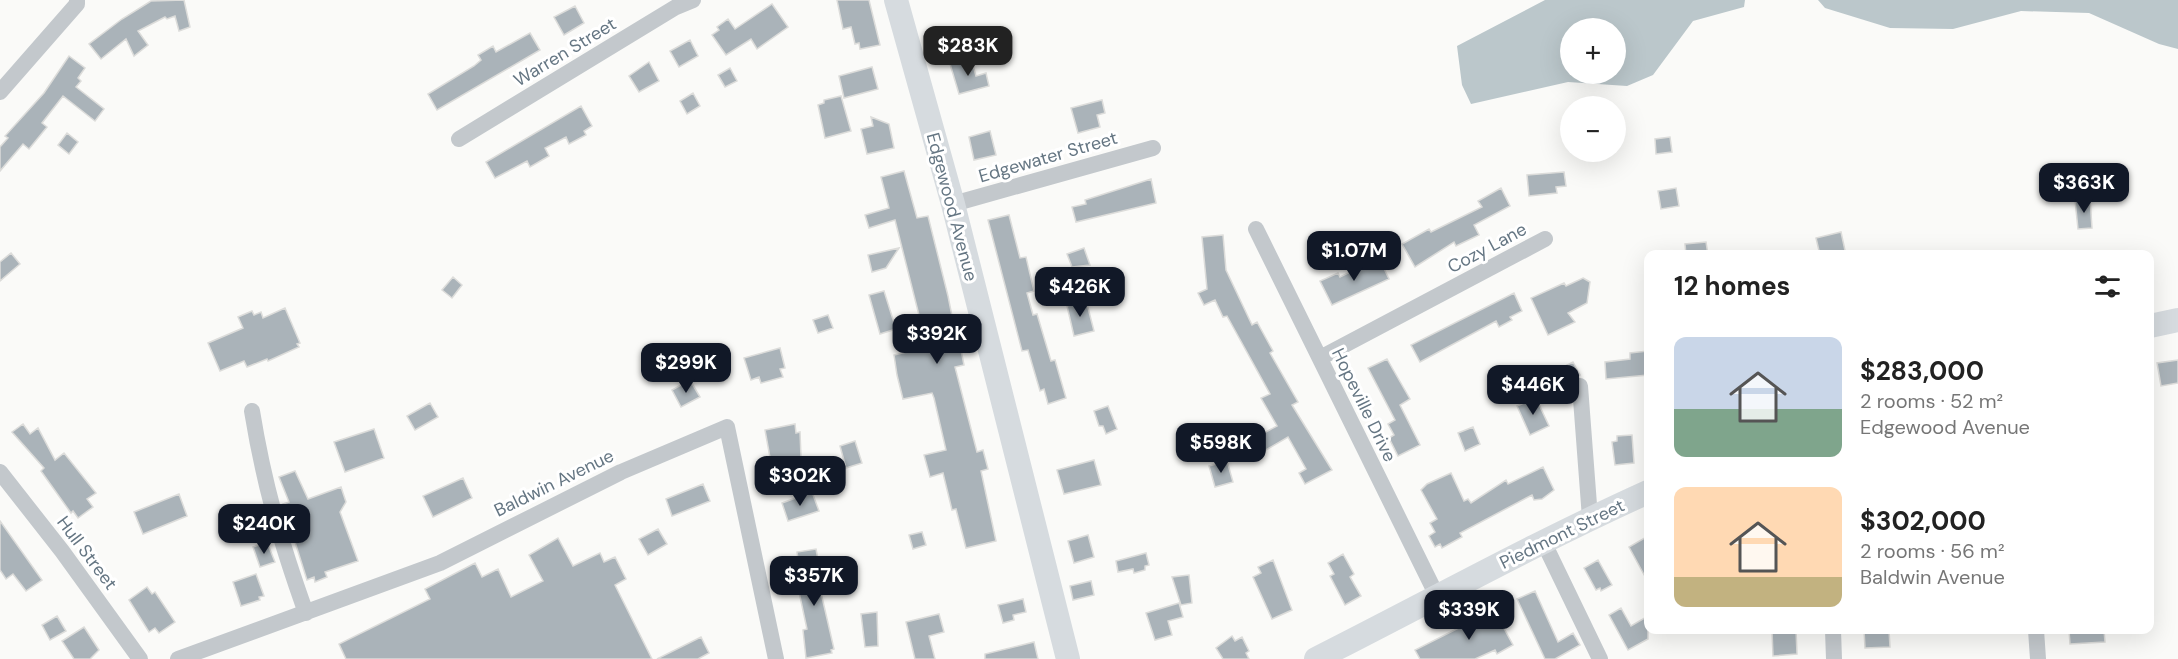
<!DOCTYPE html>
<html lang="en">
<head>
<meta charset="utf-8">
<style>
	:root { --surface:#fff; --page:#f2f2f2; --text:#222; --muted:#767676; --accent:#111827 }
	body { margin:0; font-family:"DM Sans",sans-serif; background:var(--page); color:var(--text); height:100vh; display:flex; flex-direction:column; font-size:22px; white-space:nowrap }
	* { box-sizing:border-box; margin:0 }
	p { font-size:20px; color:var(--muted) }
	.icon { flex:none; width:33px; height:33px; fill:none; stroke:currentColor; stroke-width:2; stroke-linecap:round; stroke-linejoin:round }
	.map { position:relative; flex:1; overflow:hidden }
	.panel { position:absolute; left:1644px; top:250px; width:510px; height:384px; display:flex; flex-direction:column; background:var(--surface); border-radius:12px; box-shadow:0 6px 24px #0002 }
	.panel>* { flex:none }
	.buttons { position:absolute; left:1560px; top:18px; display:grid; gap:12px }
	.buttons a { display:grid; place-items:center; width:66px; height:66px; border-radius:50%; background:var(--surface); box-shadow:0 6px 24px #0002; font-size:30px }
	.price { position:absolute; translate:-50% -51px; padding:0 14px; border-radius:12px; background:var(--accent); color:#fff; font-size:20px; line-height:39px; filter:drop-shadow(0 2px 3px #0008) }
	.price::after { content:''; position:absolute; left:50%; top:36px; width:18px; height:14px; margin-left:-9px; background:inherit; clip-path:polygon(0 0,100% 0,50% 100%) }
	.price.selected { background:#222; color:#fff }
	ul { padding:0; list-style:none }
	li { display:flex; align-items:center; gap:18px; height:150px; padding:0 30px }
	li span { display:grid; place-items:center; flex:none; width:168px; height:120px; border-radius:12px; color:#555 }
	li>.icon { margin-inline-start:auto }
	span .icon { width:72px; height:72px; fill:#fffc; stroke-width:1 }
	li b { font-size:26px }
	h2 { display:flex; justify-content:space-between; align-items:center; height:72px; padding:0 30px; font-size:26px }
	.map>svg:first-child { display:block }
</style>
</head>
<body>
<div class="map">
<svg width="2178" height="659" viewBox="0 0 2178 659">
	<rect width="100%" height="100%" fill="#fafaf8"/>
	<!-- water -->
	<path fill="#bbc7cb" fill-rule="evenodd" d="M1545 0H1745L1744 7 1693 21 1653 75 1627 86 1568 82 1471 104 1462 85 1457 46ZM1570 28H1616V74H1570Z
		M1818 0H2178V49L2159 44 2089 13 2021 11 1953 29 1890 28 1825 8Z"/>
	<!-- building -->
	<path fill="#aab3b9" stroke="#dcdcda" stroke-width="1.5" d="M184 0 190 27 179 31 175 16 167 19 165 17 138 31 148 45 134 56 126 39 101 59 89 44 122 19 151 1Z
		M837 0H869L880 45 860 49 859 43 855 44 851 27 843 29Z
		M772 4 788 27 757 49 751 39 726 55 712 35 719 30 717 27 728 19 735 29Z
		M575 6 584 23 564 35 554 17Z
		M530 33 540 50 437 110 428 94 474 66 481 60 478 55 493 46 496 52Z
		M690 40 698 56 679 67 670 51Z
		M69 56 85 68 78 78 81 81 76 87 104 109 95 121 63 96 42 123 47 127 29 149 23 144 0 171V147L8 138 5 136 44 93Z
		M971 58 976 76 986 73 989 86 959 94 950 64Z
		M649 62 659 81 639 92 629 76Z
		M872 67 878 89 844 98 839 76Z
		M730 68 737 81 725 87 718 75Z
		M693 93 700 106 687 114 680 101Z
		M841 96 851 131 825 138 818 105 824 103V100Z
		M1102 100 1105 113 1097 115 1100 127 1078 133 1071 108Z
		M581 106 592 126 584 131 586 135 569 144 566 137 545 148 549 156 530 167 527 161 495 178 486 162Z
		M871 117 889 124 894 148 867 154 861 129 873 126Z
		M990 131 996 155 974 160 969 137Z
		M67 133 78 142 69 154 58 145Z
		M1670 137 1672 152 1656 154 1655 139Z
		M904 171 917 218 928 216 948 296 953 321 950 322 957 351 961 350 964 365 955 367 977 452 983 450 988 469 981 471 996 541 966 548 956 509 952 510 943 473 930 477 924 455 946 450 934 398 932 393 903 399 897 375 894 355 911 351 908 339 924 335 895 220 869 228 865 215 889 208 881 177Z
		M1564 172 1566 186 1556 187 1557 193 1529 196 1527 175Z
		M1151 179 1156 203 1076 222 1072 207 1086 204 1085 200Z
		M1501 188 1510 206 1474 225 1479 235 1456 246 1454 242 1415 267 1402 244 1429 229 1431 232 1482 207 1478 201Z
		M1676 188 1679 206 1661 209 1658 191Z
		M2090 198 2092 228 2078 229 2075 200Z
		M1009 215 1020 258 1026 257 1034 291 1027 293 1033 315 1037 314 1051 361 1055 360 1066 398 1048 404 1044 389 1040 391 1028 350 1022 351 988 220Z
		M1841 232 1846 255H1820L1816 238Z
		M1223 235 1226 270 1252 325 1257 322 1273 351 1270 353 1298 402 1292 405 1332 470 1305 484 1299 473 1306 469 1288 437 1259 454 1251 440 1277 426 1261 398 1270 394 1227 316 1223 317 1215 300 1204 305 1198 293 1207 289 1202 237Z
		M1706 242 1708 255H1686L1685 244Z
		M899 248 886 268 872 272 868 255Z
		M1084 248 1090 265 1072 267 1067 254Z
		M11 253 20 264 0 281V262Z
		M1379 258 1389 279 1332 305 1320 281 1338 273 1340 277Z
		M453 277 462 285 452 298 442 290Z
		M1583 278 1590 282 1587 303 1568 313 1575 322 1548 335 1531 298 1564 283 1566 286Z
		M884 291 896 329 880 334 869 295Z
		M1514 293 1522 311 1510 317 1512 320 1499 327 1496 321 1420 362 1411 345Z
		M1086 300 1094 331 1074 336 1067 306Z
		M285 308 300 343 297 344 299 347 268 361 267 359 247 367 244 361 220 371 208 343 243 328 238 317 252 311 254 315 261 312 263 318Z
		M828 315 833 328 818 333 813 320Z
		M780 348 785 368 780 369 783 377 761 383 759 377 751 380 744 358Z
		M1648 351V375L1606 379 1605 362 1630 359V353Z
		M1387 359 1410 399 1400 405 1420 445 1398 456 1389 438 1394 435 1388 424 1395 420 1368 368Z
		M2178 360V383L2161 386 2157 363Z
		M1573 362 1580 375 1565 382 1559 369Z
		M690 380 700 397 681 407 672 390Z
		M1536 398 1549 426 1530 435 1517 406Z
		M430 403 438 417 415 430 407 416Z
		M1108 406 1117 429 1106 434 1103 426H1099L1094 411Z
		M23 424 30 434 38 428 55 460 64 453 96 493 87 499 93 507 78 518 73 511 71 513 41 471 44 468 12 432Z
		M795 424 796 433 800 432 801 457 771 463 765 430Z
		M1473 427 1480 444 1465 451 1458 433Z
		M374 429 384 458 345 472 334 442Z
		M1632 435 1634 463 1615 465 1612 442 1617 441V436Z
		M855 441 862 463 846 468 840 446Z
		M1094 460 1101 485 1064 494 1057 470Z
		M1227 461 1233 482 1215 487 1209 466Z
		M1543 467 1554 490 1542 499 1534 500 1532 495 1460 533 1462 537 1442 548 1440 544 1435 547 1429 536 1435 532 1430 523 1437 519 1421 490 1427 484 1451 473 1464 501 1468 499 1471 503 1506 480 1508 484Z
		M295 471 308 499 341 487 346 502 340 512 358 561 325 572 327 577 315 582 314 577 307 580 283 504 289 502 279 477Z
		M463 478 472 498 433 517 423 496Z
		M703 484 710 501 672 516 666 499Z
		M812 492 819 511 788 521 782 503Z
		M179 494 187 516 143 534 134 512Z
		M0 521 42 580 26 591 13 574 6 579 0 570Z
		M658 529 667 544 648 555 639 539Z
		M922 532 926 545 913 549 909 535Z
		M1088 535 1094 557 1074 563 1068 541Z
		M1648 536V582L1629 547Z
		M558 538 573 566 600 553 604 562 615 557 626 579 615 585 652 659H346L339 644 430 599 425 589 475 563 482 577 498 569 511 597 543 581 529 555Z
		M267 542 275 562 260 567 253 547Z
		M816 549 820 570 816 571 834 649 831 650 832 653 806 658 803 630 807 629 799 592 803 591 797 552Z
		M1146 553 1149 565 1145 566V570L1134 573 1133 569 1118 572 1116 561Z
		M1343 554 1354 574 1350 577 1361 596 1345 605 1330 576 1334 574 1328 563Z
		M1273 560 1292 610 1272 619 1253 577 1261 573 1258 567Z
		M1598 560 1612 585 1601 591 1600 588 1596 590 1584 568Z
		M256 574 264 596 259 597 260 600 241 606 233 582Z
		M1189 575 1192 603 1181 605 1172 577Z
		M1091 581 1094 595 1073 600 1070 586Z
		M147 587 152 594 155 592 175 622 159 633 155 628 149 632 129 600Z
		M1535 591 1558 642 1573 633 1580 645 1555 659H1545L1517 599Z
		M1023 599 1026 612 1013 615 1014 620 1003 623 998 605Z
		M1179 603 1183 617 1168 621 1172 635 1155 640 1146 613Z
		M1621 608 1631 626 1648 616V639L1628 650 1609 615Z
		M1494 610 1513 645 1497 654 1495 650 1475 659H1420L1415 650Z
		M877 612 878 646 865 647 861 614Z
		M939 614 944 632 929 636 935 659H915L906 622Z
		M57 616 66 631 50 640 42 625Z
		M84 627 99 650 90 659H74L62 641Z
		M1772 630H1796L1797 654 1773 656Z
		M1864 630H1889L1890 647 1865 648Z
		M2069 630H2104L2105 642 2070 644Z
		M1232 636 1235 641 1242 637 1249 651 1246 653 1249 659H1223L1216 648Z
		M701 637 709 653 698 659H657Z
		M1034 642 1038 659H985V654Z"/>
	<g fill="none" stroke-linecap="round" stroke-linejoin="round">
		<!-- street -->
		<path stroke="#c3c8cc" stroke-width="16" d="M0 92 77 4V0
			M459 139 676 7 693 0
			M953 204 1153 148
			M1256 229 1438 598
			M1320 358 1545 239
			M1580 386 1590 518
			M252 411C264 485 281 543 306 613
			M0 472 62 551 140 659
			M1543 541 1600 659
			M1833 630 1834 659
			M2036 630 2038 659
			M178 659 440 563 621 472 727 427 776 659"/>
		<!-- secondary -->
		<path stroke="#d6dbdf" stroke-width="24" d="M896 0 953 204 1068 659
			M2150 326 2178 320
			M1316 659C1427 603 1535 543 1648 492"/>
	</g>
	<g text-anchor="middle" dominant-baseline="central" stroke-width="6" stroke-linejoin="round" paint-order="stroke">
		<!-- street labels -->
		<g font-size="18" fill="#657683" stroke="#fff">
			<text transform="translate(565 52) rotate(-31)">Warren Street</text>
			<text transform="translate(1048 157) rotate(-16)">Edgewater Street</text>
			<text transform="translate(952 207) rotate(75)">Edgewood Avenue</text>
			<text transform="translate(1487 248) rotate(-28)">Cozy Lane</text>
			<text transform="translate(1364 405) rotate(64)">Hopeville Drive</text>
			<text transform="translate(554 483) rotate(-26)">Baldwin Avenue</text>
			<text transform="translate(1562 534) rotate(-26)">Piedmont Street</text>
			<text transform="translate(87 553) rotate(53)">Hull Street</text>
		</g>
	</g>
</svg>
<div class="buttons">
<a>+</a>
<a>−</a>
</div>
<b class="price selected" style="left:968px;top:77px">$283K</b>
<b class="price" style="left:2084px;top:214px">$363K</b>
<b class="price" style="left:1354px;top:282px">$1.07M</b>
<b class="price" style="left:1080px;top:318px">$426K</b>
<b class="price" style="left:937px;top:365px">$392K</b>
<b class="price" style="left:686px;top:394px">$299K</b>
<b class="price" style="left:1533px;top:416px">$446K</b>
<b class="price" style="left:1221px;top:474px">$598K</b>
<b class="price" style="left:800px;top:507px">$302K</b>
<b class="price" style="left:264px;top:555px">$240K</b>
<b class="price" style="left:814px;top:607px">$357K</b>
<b class="price" style="left:1469px;top:641px">$339K</b>
<section class="panel">
<h2>12 homes<svg class="icon" aria-label="filters" viewBox="0 0 24 24"><path d="M4 7h16M4 17h16"/><circle cx="9" cy="7" r="2"/><circle cx="15" cy="17" r="2"/></svg></h2>
<ul>
<li><span style="background:linear-gradient(#c9d6e8 60%,#7fa58c 0)"><svg class="icon" aria-label="home" viewBox="0 0 24 24"><path d="M3 11l9-7 9 7M6 9v11h12V9"/></svg></span><div><b>$283,000</b><p>2 rooms · 52 m²</p><p>Edgewood Avenue</p></div></li>
<li><span style="background:linear-gradient(#ffd9b3 75%,#c2b280 0)"><svg class="icon" aria-label="home" viewBox="0 0 24 24"><path d="M3 11l9-7 9 7M6 9v11h12V9"/></svg></span><div><b>$302,000</b><p>2 rooms · 56 m²</p><p>Baldwin Avenue</p></div></li>
</ul>
</section>
</div>
</body>
</html>
